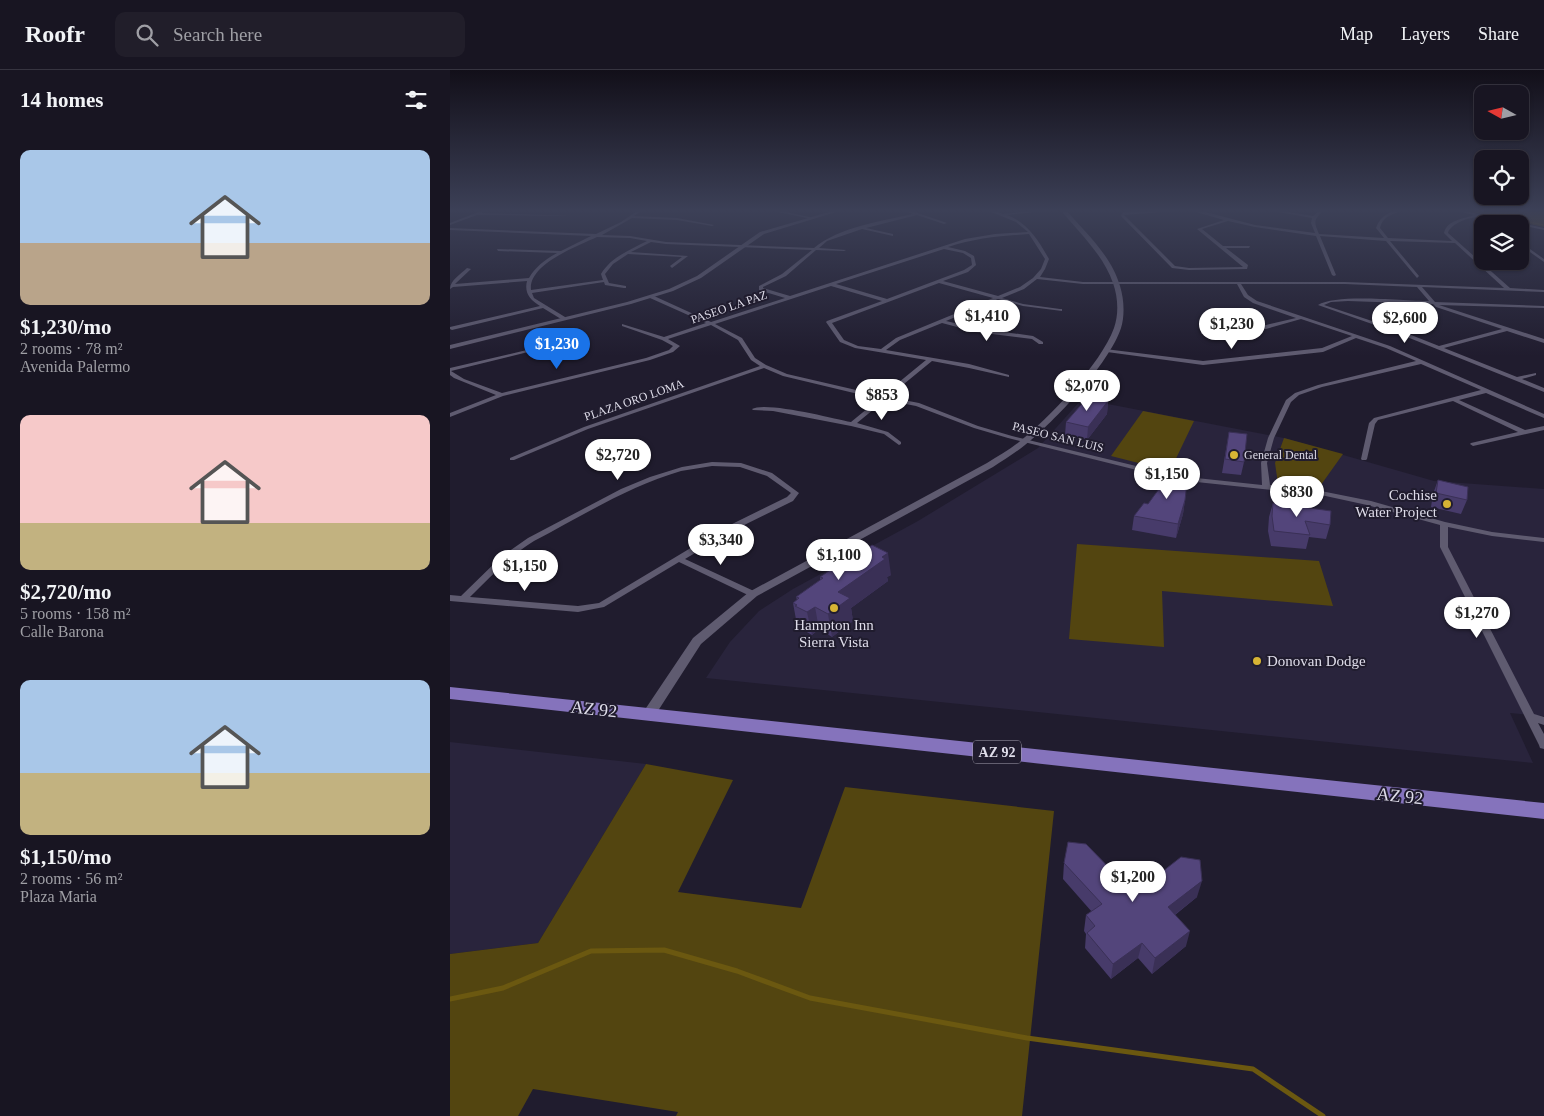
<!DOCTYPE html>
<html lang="en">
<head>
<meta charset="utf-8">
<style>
	:root { --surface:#181522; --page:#211e2a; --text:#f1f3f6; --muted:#9f9fa5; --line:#363440; --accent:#1a73e8 }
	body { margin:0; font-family:"Times New Roman",serif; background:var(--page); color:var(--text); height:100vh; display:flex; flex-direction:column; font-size:19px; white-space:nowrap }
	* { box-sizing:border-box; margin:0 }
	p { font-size:16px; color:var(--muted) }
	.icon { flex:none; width:28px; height:28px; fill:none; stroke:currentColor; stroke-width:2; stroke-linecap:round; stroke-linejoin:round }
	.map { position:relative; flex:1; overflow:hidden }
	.side { display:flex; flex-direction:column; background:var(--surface); width:450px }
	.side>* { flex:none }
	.needle { width:32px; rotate:278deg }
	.buttons { position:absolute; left:1024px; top:15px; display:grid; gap:10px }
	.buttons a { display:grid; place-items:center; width:55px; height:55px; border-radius:10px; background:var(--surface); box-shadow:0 1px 4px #0004,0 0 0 1px var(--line); font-size:25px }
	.price { position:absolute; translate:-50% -42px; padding:0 11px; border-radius:18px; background:#fff; color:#222; font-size:16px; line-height:32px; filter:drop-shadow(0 1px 2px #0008) }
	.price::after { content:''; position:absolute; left:50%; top:30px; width:15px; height:11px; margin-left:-8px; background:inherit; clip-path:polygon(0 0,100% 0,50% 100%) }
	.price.on { background:var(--accent); color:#fff }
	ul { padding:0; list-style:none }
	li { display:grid; align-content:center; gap:10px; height:265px; padding:0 20px }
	li span { display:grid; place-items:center; height:155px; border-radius:10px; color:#555 }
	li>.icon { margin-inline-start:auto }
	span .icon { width:90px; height:90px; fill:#fffc; stroke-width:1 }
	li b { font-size:21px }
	h2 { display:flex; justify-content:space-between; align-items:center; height:60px; padding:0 20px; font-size:21px }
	header { display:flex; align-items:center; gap:30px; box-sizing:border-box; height:70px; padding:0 25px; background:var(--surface); border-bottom:1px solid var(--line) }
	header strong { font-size:24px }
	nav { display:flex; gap:28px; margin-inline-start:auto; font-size:18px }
	.search { width:350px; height:45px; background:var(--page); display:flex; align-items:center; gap:12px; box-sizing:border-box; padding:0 18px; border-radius:10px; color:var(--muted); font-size:19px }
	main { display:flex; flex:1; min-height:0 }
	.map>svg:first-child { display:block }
</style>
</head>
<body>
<header>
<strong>Roofr</strong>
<div class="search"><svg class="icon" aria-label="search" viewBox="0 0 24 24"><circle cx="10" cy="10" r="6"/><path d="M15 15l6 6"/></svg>Search here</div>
<nav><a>Map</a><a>Layers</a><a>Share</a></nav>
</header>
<main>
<section class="side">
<h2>14 homes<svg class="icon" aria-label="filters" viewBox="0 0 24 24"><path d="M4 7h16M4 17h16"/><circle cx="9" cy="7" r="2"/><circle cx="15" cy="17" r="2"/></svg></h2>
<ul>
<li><span style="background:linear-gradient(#a9c7e8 60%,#b9a48a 0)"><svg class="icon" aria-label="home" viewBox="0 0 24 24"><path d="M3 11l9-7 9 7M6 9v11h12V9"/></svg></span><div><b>$1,230/mo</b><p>2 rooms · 78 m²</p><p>Avenida Palermo</p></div></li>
<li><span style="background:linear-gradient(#f6c9c9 70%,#c2b280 0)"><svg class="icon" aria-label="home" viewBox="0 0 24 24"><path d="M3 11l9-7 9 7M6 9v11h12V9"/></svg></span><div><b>$2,720/mo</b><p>5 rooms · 158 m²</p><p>Calle Barona</p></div></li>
<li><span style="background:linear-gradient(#a9c7e8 60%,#c2b280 0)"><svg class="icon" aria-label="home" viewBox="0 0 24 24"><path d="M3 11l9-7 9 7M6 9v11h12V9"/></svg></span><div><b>$1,150/mo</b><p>2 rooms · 56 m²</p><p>Plaza Maria</p></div></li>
</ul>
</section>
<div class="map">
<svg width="1094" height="1046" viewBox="0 0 1094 1046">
	<rect width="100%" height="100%" fill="#201c2e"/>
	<!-- built -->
	<path fill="#29243c" d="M632 329 834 368 984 411 1094 419V646L1060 643 1083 693 256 608 280 572 309 541 343 519 468 451 588 378Z
		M0 672 196 694 88 873 0 884Z"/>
	<!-- green -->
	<path fill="#534510" d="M1005 139H1094V157Z
		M693 341 744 351 720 401 661 386Z
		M834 368 893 384 868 419 828 414 825 393Z
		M627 474 869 491 883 536 712 521 714 577 619 569Z
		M196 694 283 710 228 822 351 838 395 717 604 741 572 1046H226L228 1042 83 1019 68 1046H0V884L88 873Z"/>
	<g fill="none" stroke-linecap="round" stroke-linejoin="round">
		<!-- stream-far1 -->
		<path stroke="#6b5810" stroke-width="1" d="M1016 139 1094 155"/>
		<!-- stream -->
		<path stroke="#6b5810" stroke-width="5" d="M0 929 53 918 141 881 214 880 287 901 360 928 577 968 803 999 873 1046"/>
		<!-- minor -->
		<path fill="#5f5b70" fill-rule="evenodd" d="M190 139H194L184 146 227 148 264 155 262 156 227 150 182 148 152 165 180 166 216 172 364 178C389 157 432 151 463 144L450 139H456L497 153 494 154 467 145 416 158 443 164V166L412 159 377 171 369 178 396 180 394 181 366 180 336 206 313 217V218L340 226 515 169 545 164 578 162 566 152 534 139H540L553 144 599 139H614L557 145C578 153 588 170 599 189L595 199 590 207 633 212H895L1054 218 1005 173 940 171 969 206 967 208 936 171 870 166 886 205 884 206 882 205 866 166 805 157 778 151 752 159 773 176H800L799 178H776L798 195 797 199 739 200 722 198 671 146 673 142 744 139 805 155 865 163 861 153 862 148 811 139H820L863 146 871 139H875C864 150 863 150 869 164L934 168 926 158C930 145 943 139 956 139 945 144 933 145 930 158L938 168 1002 171 994 163C997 150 1013 149 1024 145L998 139H1005L1094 158V160L1070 155V154C1057 154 1044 148 1031 147 1022 146 1000 153 998 163L1060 218 1094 220V222L972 217 985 232 1094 236V238L989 235 1094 269V273L1057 261 994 278 1067 307 1086 303V305L1072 309 1094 318V322L942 261 868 235C886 223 954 231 979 231L967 217 895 214H791L798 225 807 231 940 276 1094 344V348L1036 323 1009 330 1075 360 1094 356V360L1023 376 1020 374 1021 373 1068 362 1003 331 928 350 925 354 917 389 916 390H912L911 389 919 353 924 348 1031 320 971 294 872 317 849 325 841 332 824 368 817 393 820 415 871 421 921 431 995 452 1042 462 1094 468V472L1042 466 998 457V477L1084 644 1094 647V655L1088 653 1094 664V679L1090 678 1089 675 990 477V455L917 435 871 425 737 411 711 406 558 368 524 358 466 336 435 330 407 353 438 362 451 372V374L449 375 434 364 401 356 323 341 303 340 302 339C315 331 382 348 401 352L429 329 333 306 314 298 138 359 64 390H60V388L134 357 310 296 301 290 288 270 261 255 218 269 230 276 223 282 200 290 53 326 0 347V343L46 325 4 308 0 305V298L98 275V277L1 301 14 309 52 323 196 288 219 280 223 276 212 270 172 256V254L214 267 256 253 200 228V226H204L261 252 335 228 309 220V216L332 204 362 180 216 174 201 172 181 182 238 186 222 198 220 196 232 187 178 184 163 194 155 204 159 213 176 216V218H174L155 215 154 212 82 223 84 228 115 247V249H111L93 238 2 260 0 259V257L90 236C80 230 74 223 77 211L3 217 0 219C0 210 11 204 17 198L21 199 5 214 79 208C85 197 96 189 107 183L48 181 47 179 111 181 141 166 0 160V158L146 164 171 152ZM739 140 774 150 747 159 793 197 739 198 725 196 674 145ZM579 164 595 189 591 199 583 208 570 217 548 226 493 211 518 202 526 195 524 186 515 181 498 177C525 168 551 166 579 164ZM147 167 180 168 197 171C180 180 161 187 151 204L153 210 81 220C78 194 128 176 147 167ZM494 179 513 183 521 188 522 195 514 200 437 229 386 214ZM587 209 633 214H787L794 227 803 233 846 248 816 255 754 261 751 263 752 264 816 259 851 249 902 266 872 278 753 291 655 279 654 280 657 282 753 295 873 282 906 268 936 278 966 291 868 315 845 323 836 330 818 368 811 393 812 415 737 407 711 402 562 366 528 356 469 333 438 327 482 291 519 298 559 307V305L519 294 436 280 450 270 492 253 526 262 582 269 589 274H593V272L583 266 526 258 496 251 548 229 573 236 612 241V239H610L573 234 552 228 574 219ZM489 213 543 228 446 268 431 279 408 276 394 270 382 253ZM381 216 432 231 377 251 376 252 390 272 405 278 476 290 432 326 337 304 316 295 305 288 292 268 265 254ZM898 231 983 234 986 237 1052 259 989 276 946 259 874 235 881 232Z
			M314 139H322L364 148 362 149Z
			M31 141H33L32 143 124 146 27 145 0 155V153Z
			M1070 172 1094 189V192L1070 175Z
			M262 392 291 393 322 403 349 423 343 431 280 462 235 489 306 522 307 524 306 526H300L229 492 154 537 128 542 0 531V525L11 526 51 487 78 468 171 419 200 407 232 397ZM262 396 290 397 317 406 341 423 337 427 274 458 149 533 128 536 20 527C41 507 59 486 84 471 132 446 179 416 231 401 241 399 252 398 262 396Z"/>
		<!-- tertiary -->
		<path fill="#5f5b70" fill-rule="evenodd" d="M389 139H396L314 164 251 208 223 221 181 234 0 279V275L177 232 219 219 247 206 310 162Z
			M610 139H615C635 162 661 185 670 216 674 229 675 245 671 258 659 294 605 351 575 375 565 383 554 390 543 397L307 526 251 574 204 647 199 649 194 647 192 644 194 641 243 568 299 522 537 393C548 386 559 380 569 372 599 348 651 294 664 258 669 244 668 227 663 213 653 184 629 163 610 139Z"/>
		<!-- primary -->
		<path fill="#8573bc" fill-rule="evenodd" d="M0 617 1094 733V749L0 629Z"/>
	</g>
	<!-- wall -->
	<path fill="#473b6a" d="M658 331 657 344 637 370 615 365 616 352Z
		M779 362 794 392 791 405 772 403Z
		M988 410 1017 430 1011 444 981 437 983 424Z
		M735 430 733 444 726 468 682 460 684 446 698 434Z
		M823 433 880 455 876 469 859 467 856 479 821 476 818 461 819 447Z
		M441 505 437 507 438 511 401 538 403 551 382 567 369 559 362 565 350 558V557L347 555 343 533 347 530 346 527 370 510V507Z
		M614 793 673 812 747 827 725 845 736 876 702 904 688 888 661 909 635 878 636 864 634 861 636 845 642 842 613 809Z"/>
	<!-- shaded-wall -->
	<path fill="#3a3056" d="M658 331 657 344 637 370 638 357Z
		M735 430 733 444 726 468 728 454Z
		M438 483 441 505 437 507 438 511 401 538 403 551 382 567 378 544 388 522Z
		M365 537 369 559 362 565 357 542Z
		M752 811 747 827 714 853 718 837Z
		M740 861 736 876 702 904 705 888Z
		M692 873 688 888 661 909 663 894Z"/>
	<!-- building -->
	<path fill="#53457b" stroke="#3a3056" d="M637 328 658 331 638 357 616 352Z
		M779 362 797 364 794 392 775 389Z
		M722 401 738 404 735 430 728 454 684 446 694 433 698 434Z
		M988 410 1018 417 1017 430 986 423Z
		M823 433 881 441 880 455 855 451 860 465 824 461 822 446Z
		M422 475 438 483 432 487 435 489 388 522 400 528 378 544 365 537 357 542 345 536 347 535 343 533 349 528 346 527 373 508 370 507 411 479 415 480Z
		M618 772 636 774 673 812 683 805 694 816 731 787 750 790 752 811 718 837 740 861 705 888 692 873 663 894 637 863 645 856 636 845 652 834 614 793Z"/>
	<!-- sky -->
	<linearGradient id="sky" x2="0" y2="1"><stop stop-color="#120f19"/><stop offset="0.49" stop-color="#3c4057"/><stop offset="1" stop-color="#3c4057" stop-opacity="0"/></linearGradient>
	<rect width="1094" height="286" fill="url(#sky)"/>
	<!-- markers -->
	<g fill="#d7b434" stroke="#201c2e" stroke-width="2">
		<circle cx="784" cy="385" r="5"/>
		<circle cx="997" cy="434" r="5"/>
		<circle cx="384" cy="538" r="5"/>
		<circle cx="807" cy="591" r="5"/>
	</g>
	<g text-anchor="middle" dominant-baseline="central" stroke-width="4" stroke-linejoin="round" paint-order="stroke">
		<!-- far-street labels -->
		<g font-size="12" fill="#dfddea" stroke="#201c2e">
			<text transform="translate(279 237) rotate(-19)">PASEO LA PAZ</text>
			<text transform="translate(184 330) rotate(-19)">PLAZA ORO LOMA</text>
			<text transform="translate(608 367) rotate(14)">PASEO SAN LUIS</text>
		</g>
		<!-- far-poi labels -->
		<g font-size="12" fill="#dfddea" stroke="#201c2e" text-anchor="start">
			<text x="794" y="385">General Dental</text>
		</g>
		<!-- shield labels -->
		<rect fill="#201c2e" stroke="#a6a3b2" stroke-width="1" x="523" y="670.5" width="48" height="23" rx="4"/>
		<g font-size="14" font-weight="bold" fill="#dfddea">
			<text x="547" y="682">AZ 92</text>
		</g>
		<!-- poi labels -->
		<g font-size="15" fill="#dfddea" stroke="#201c2e" text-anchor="end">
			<text x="987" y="425">Cochise<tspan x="987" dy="17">Water Project</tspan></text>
			<text x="384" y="555" text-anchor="middle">Hampton Inn<tspan x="384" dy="17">Sierra Vista</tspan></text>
			<text x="817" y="591" text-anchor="start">Donovan Dodge</text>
		</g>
		<!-- near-street labels -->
		<g font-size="18" fill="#dfddea" stroke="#201c2e">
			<text transform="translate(144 639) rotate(6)">AZ 92</text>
			<text transform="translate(950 726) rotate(6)">AZ 92</text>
		</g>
	</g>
</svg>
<div class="buttons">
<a><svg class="needle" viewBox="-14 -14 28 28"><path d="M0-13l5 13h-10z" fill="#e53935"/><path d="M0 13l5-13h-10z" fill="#9f9fa5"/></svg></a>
<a><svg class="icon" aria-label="locate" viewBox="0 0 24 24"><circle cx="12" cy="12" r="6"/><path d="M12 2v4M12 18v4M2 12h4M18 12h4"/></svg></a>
<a><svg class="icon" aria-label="layers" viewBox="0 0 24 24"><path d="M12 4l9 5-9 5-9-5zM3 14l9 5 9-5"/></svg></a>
</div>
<b class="price" style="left:537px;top:272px">$1,410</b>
<b class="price" style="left:955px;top:274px">$2,600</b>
<b class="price" style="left:782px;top:280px">$1,230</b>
<b class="price on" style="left:107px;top:300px">$1,230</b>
<b class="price" style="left:637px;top:342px">$2,070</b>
<b class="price" style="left:432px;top:351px">$853</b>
<b class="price" style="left:168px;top:411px">$2,720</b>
<b class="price" style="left:717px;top:430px">$1,150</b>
<b class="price" style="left:847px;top:448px">$830</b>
<b class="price" style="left:271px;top:496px">$3,340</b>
<b class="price" style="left:389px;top:511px">$1,100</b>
<b class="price" style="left:75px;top:522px">$1,150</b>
<b class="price" style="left:1027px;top:569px">$1,270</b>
<b class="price" style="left:683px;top:833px">$1,200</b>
</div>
</main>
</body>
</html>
